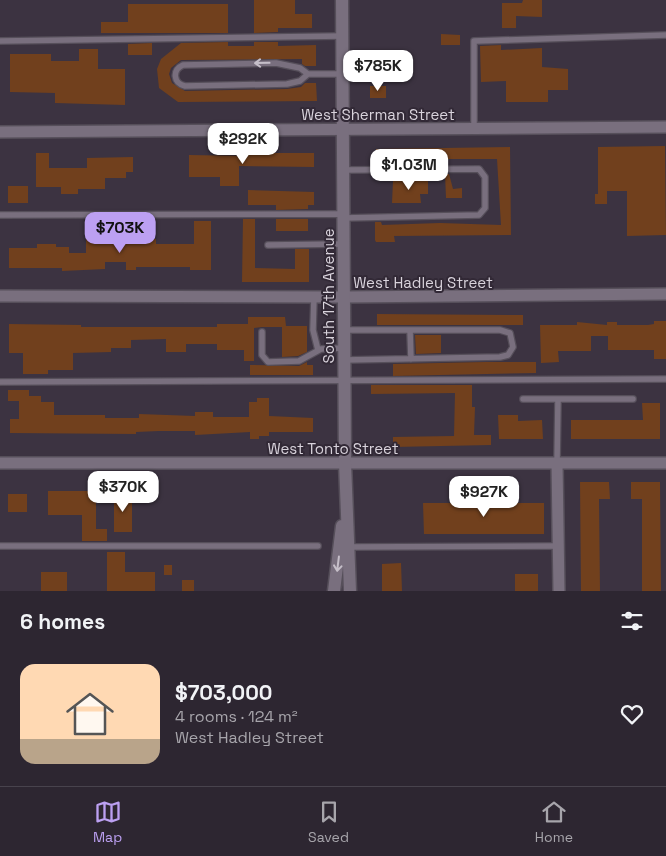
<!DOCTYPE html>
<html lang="en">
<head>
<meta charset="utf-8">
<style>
	:root { --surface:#2d2631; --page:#39323d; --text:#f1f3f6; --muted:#a7a5ab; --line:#48434d; --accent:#bca0f2 }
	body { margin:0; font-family:"Space Grotesk",sans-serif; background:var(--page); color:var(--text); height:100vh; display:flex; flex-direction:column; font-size:19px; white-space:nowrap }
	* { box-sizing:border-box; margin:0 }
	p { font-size:16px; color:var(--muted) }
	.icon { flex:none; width:28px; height:28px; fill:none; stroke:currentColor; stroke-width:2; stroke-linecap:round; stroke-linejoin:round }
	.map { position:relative; height:591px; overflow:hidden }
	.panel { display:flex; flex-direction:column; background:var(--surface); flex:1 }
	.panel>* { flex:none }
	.price { position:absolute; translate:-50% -42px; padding:0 11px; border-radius:10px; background:#fff; color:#222; font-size:16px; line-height:32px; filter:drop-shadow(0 1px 2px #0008) }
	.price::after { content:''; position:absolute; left:50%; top:30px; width:15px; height:11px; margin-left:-8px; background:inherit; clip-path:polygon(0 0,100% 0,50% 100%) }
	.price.current { background:var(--accent); color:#111 }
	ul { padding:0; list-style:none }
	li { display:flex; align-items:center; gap:15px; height:125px; padding:0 20px }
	li span { display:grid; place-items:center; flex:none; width:140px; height:100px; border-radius:15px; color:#555 }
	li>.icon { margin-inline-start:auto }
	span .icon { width:60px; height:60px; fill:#fffc; stroke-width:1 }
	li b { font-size:21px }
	h2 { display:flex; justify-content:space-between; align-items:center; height:60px; padding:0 20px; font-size:21px }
	.dock { display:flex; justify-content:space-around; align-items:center; height:70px; border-top:1px solid var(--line); background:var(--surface); font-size:14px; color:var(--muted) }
	.dock a { display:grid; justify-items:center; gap:2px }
	.dock .current { color:var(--accent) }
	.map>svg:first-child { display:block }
</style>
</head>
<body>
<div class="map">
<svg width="666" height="591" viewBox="0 0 666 591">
	<rect width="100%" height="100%" fill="#3c3341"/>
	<!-- building -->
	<path fill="#71401d" d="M254 0H295V14H312V28H278V32L254 33Z
		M523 0H542V17L516 16V28H502V3H522Z
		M128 4H228V33H101V22H128Z
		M441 34 460 35V45H441Z
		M228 42V46H254V42H278V46L316 45V66H305L302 64V59L181 60 171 68 169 74 172 83 185 91 287 89 301 87 305 83H316L317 101 178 102 159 88 157 69 161 59 181 43Z
		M152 43V55H128V44Z
		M501 45V50L542 48V67L568 69V90H548V102H506V81L481 82 480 46Z
		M79 49H98V69H125V105L55 103V93L10 92V54H51V61H79Z
		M370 86H386V98H370Z
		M665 146 666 235 627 236V191H607V204H595V194H598V147Z
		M510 147 511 235 394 236 395 242H376L375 240V222H381L382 225 440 223 501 225 497 159H376V149Z
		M36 153H49V168H87V158L133 157V172H126V178H105V189H78V194H61V187H36Z
		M248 153H314V167L239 166V186H220V177H189V155L248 156Z
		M445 174H449L453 189 462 188V198H446Z
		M411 179H428V194H420L421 203H392L393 181Z
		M8 186H28V203H8Z
		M248 190 314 192V205H308V209L276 210V205H248Z
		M243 219H255V268L295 269V249H309V282H242Z
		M276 219H308V231H276Z
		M194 221H211V270H190V267H136V270H126V262H105V269L62 271V268H9V248H37V244H56V247H69V253H86V235L104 234 105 239H156V244H194Z
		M377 314 523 315V325H377Z
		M248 317H285L286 326H307V352L298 356 282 357V327H262L254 328V361H244V350H217V344H186V352H166V339L131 340V348H111V352L73 353V370H48V374H23V353H9V324L81 325V327H217V324H248Z
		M654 321H666V359H654V350H608V336H591V351H558L559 362 541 363 540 325H577V322L607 325V322H617V325H648L654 324Z
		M415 335H441V353L416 354Z
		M307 362V365H313V375H250V365L299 366Z
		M485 362H536V373L393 376V364Z
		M371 385H472V407H475L474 435H491V445L393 447V437L454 436 455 393 371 394Z
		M8 390H29V396H41V402H54V415H105V418H139V414L195 416V412H213V417H249V402H257V398H269V416L313 418V432H269V436H259V439H250V432L195 435V431H159L136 432V434L10 433V419H19V401H8Z
		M642 403H660V439H571V420H643Z
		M498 415H518V421L542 420 543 439H499Z
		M580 482H609L610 499H599L600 591H581Z
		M631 482H660L661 591H642V499H631Z
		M48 491H96V529H107V541H82V515H48Z
		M8 494H27V512H8Z
		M114 494H132V532H114Z
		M423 503H544V534H424Z
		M107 552H125V572H155V591H107Z
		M401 563 402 591H382V564Z
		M164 565H172V575H164Z
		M41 572H67V591H41Z
		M515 574H538V591H515Z
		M182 580H194V591H182Z"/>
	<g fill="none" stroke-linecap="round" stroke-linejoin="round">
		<defs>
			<path id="service" d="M0 41 342 36
				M308 74 300 81 287 84 185 86C173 83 172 70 183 65L276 63 300 68 308 74H343
				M474 128V41L666 35
				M343 170 479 169 485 177V208L479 215 343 218
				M0 215 343 214
				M268 245 343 244
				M314 297 313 330 318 350
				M344 330H500L510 333 513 347 508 355 500 357 344 360
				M410 330 411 359
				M262 332V355L268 362 299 361 321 349 344 348
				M0 382 666 379
				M523 399H633
				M557 463 558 399
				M0 546H318
				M349 547 558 546"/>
			<path id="minor" d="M0 132 666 127
				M0 296 344 297 666 294
				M0 463H666
				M557 463 559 591"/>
			<path id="secondary" d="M342 0 345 463 350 591
				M334 591 342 526"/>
		</defs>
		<!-- service casing -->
		<use href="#service" stroke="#564f5a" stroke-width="8"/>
		<!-- minor casing -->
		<use href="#minor" stroke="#564f5a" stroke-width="14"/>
		<!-- secondary casing -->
		<use href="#secondary" stroke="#564f5a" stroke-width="15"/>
		<!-- service -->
		<use href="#service" stroke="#796f7e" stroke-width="5.5"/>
		<!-- minor -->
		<use href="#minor" stroke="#796f7e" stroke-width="11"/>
		<!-- secondary -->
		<use href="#secondary" stroke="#796f7e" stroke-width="12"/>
	</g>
	<!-- one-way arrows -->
	<defs><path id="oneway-shaft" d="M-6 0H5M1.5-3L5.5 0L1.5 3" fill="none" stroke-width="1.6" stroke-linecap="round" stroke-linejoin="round" transform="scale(1.25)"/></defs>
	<g stroke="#c6bfc9">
		<use href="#oneway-shaft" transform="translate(262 63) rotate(179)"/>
		<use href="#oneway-shaft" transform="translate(338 564) rotate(97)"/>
	</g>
	<g text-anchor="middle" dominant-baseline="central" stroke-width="4" stroke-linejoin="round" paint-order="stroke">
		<!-- street labels -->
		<g font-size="15" fill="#d9d3dc" stroke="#322936">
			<text x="378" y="114">West Sherman Street</text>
			<text x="423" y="282">West Hadley Street</text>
			<text transform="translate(328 296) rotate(-90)">South 17th Avenue</text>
			<text x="333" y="448">West Tonto Street</text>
		</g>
	</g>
</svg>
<b class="price" style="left:378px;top:92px">$785K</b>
<b class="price" style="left:243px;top:165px">$292K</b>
<b class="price" style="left:409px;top:191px">$1.03M</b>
<b class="price current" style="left:120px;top:254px">$703K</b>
<b class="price" style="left:123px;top:513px">$370K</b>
<b class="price" style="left:484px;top:518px">$927K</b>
</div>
<section class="panel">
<h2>6 homes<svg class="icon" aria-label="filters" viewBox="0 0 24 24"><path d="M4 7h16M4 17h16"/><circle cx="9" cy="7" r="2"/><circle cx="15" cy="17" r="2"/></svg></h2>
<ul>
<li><span style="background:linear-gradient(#ffd9b3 75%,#b9a48a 0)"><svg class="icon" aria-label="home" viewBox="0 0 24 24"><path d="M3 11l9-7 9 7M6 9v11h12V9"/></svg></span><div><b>$703,000</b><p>4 rooms · 124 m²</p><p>West Hadley Street</p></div><svg class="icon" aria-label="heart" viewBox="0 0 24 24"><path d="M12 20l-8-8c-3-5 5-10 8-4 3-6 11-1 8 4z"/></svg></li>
</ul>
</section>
<nav class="dock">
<a class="current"><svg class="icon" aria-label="map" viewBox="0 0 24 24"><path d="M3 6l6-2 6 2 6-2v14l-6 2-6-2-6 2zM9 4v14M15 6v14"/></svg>Map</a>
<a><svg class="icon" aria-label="saved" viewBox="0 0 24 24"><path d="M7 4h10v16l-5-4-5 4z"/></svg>Saved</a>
<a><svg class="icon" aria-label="home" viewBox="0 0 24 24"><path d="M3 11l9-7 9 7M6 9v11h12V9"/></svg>Home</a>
</nav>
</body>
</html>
